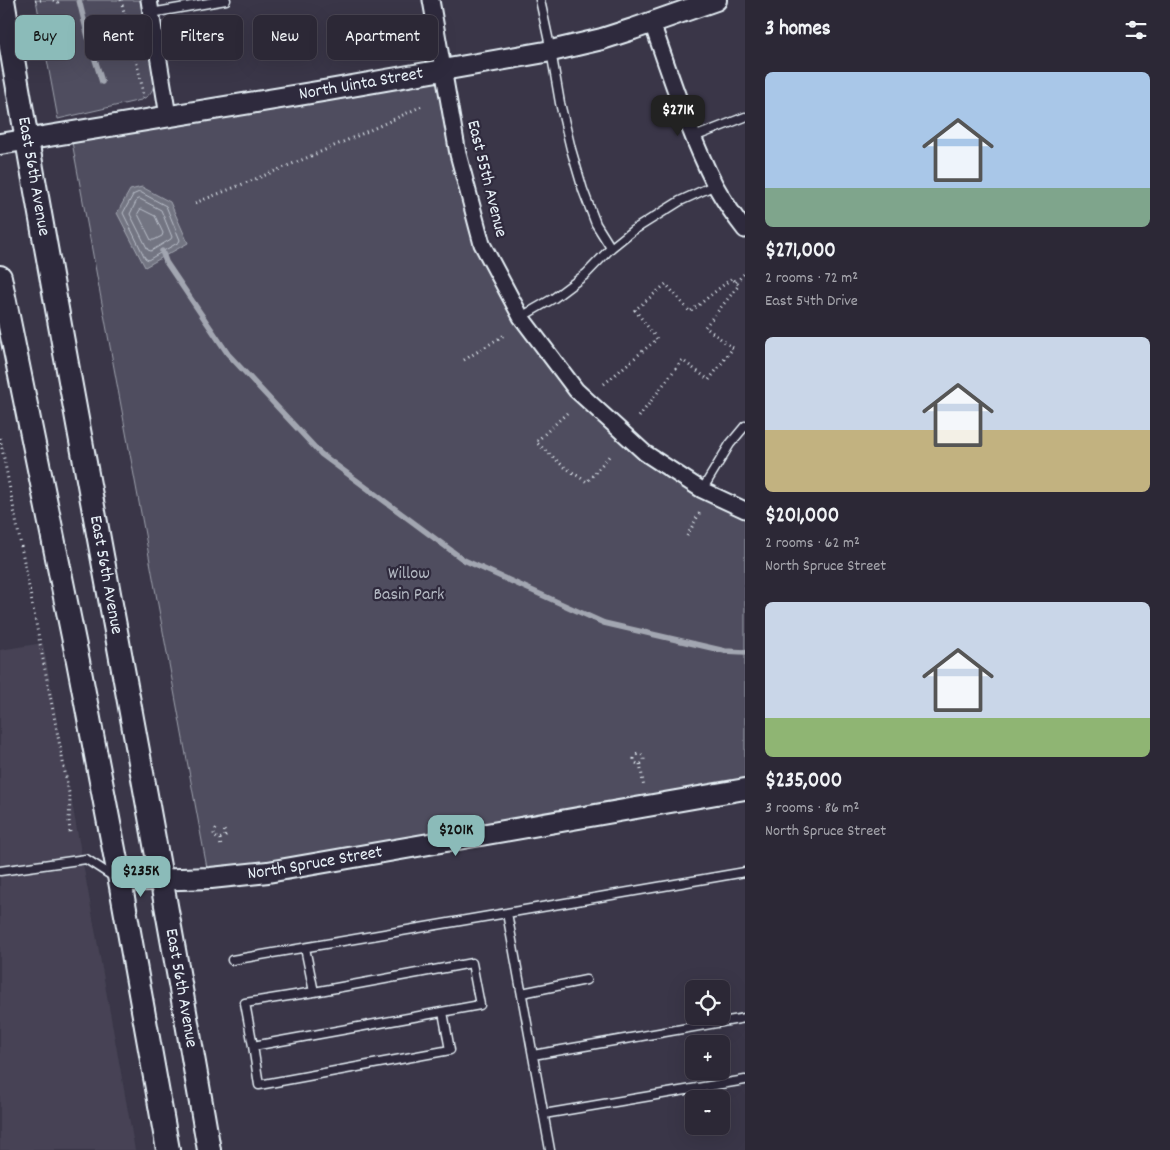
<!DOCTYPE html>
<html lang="en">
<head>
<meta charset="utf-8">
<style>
	:root { --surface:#2c2836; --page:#34303e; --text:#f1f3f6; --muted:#a6a6ad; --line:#484451; --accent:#8bbbb9 }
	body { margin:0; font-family:Dekko,sans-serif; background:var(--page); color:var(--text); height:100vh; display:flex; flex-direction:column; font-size:19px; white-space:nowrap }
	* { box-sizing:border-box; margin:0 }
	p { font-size:16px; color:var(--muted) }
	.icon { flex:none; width:28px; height:28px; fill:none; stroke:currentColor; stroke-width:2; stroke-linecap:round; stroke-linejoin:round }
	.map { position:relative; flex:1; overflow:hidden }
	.side { display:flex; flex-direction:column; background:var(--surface); width:425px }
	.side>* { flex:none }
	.guide { position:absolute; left:15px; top:15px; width:475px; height:45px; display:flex; gap:10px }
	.controls { position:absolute; left:685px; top:980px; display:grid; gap:10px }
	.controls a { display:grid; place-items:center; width:45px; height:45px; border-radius:8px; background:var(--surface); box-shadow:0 5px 20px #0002,0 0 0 1px var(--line); font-size:25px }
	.price { position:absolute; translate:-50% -42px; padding:0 11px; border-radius:10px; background:var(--accent); color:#111; font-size:16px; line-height:32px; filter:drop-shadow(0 1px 2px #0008) }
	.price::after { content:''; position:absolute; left:50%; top:30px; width:15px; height:11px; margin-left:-8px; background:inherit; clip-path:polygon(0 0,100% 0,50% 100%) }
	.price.selected { background:#222; color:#fff }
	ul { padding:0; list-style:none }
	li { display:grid; align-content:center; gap:10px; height:265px; padding:0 20px }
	li span { display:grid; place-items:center; height:155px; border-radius:8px; color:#555 }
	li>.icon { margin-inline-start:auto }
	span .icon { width:90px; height:90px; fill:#fffc; stroke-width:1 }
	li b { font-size:21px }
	h2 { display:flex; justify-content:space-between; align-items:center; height:60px; padding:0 20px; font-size:21px }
	.tag { padding:0 18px; border-radius:8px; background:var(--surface); box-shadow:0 5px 20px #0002,0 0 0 1px var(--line); font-size:18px; line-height:45px }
	.tag.selected { background:var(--accent); color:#111 }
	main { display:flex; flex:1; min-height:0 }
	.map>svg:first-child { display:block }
</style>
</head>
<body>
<main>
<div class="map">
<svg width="745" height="1150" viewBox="0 0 745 1150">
	<rect width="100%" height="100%" fill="#3a3648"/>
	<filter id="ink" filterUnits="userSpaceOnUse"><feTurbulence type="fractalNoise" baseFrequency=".02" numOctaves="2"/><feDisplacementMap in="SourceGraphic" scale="10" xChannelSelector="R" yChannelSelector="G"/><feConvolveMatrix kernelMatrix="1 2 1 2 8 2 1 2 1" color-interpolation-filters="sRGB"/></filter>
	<g filter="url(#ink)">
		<!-- built -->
		<path fill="#464354" d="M43 643 135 1150H0V650Z"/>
		<!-- green -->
		<path fill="#504e5f" stroke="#9ca0ac" d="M36 0H140L154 79C154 90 151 95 141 100L58 119Z
			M442 80 456 161 519 321 644 457 745 515V780L276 862 207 868 72 142Z"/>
		<!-- water -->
		<path fill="#737482" stroke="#a2a6b1" d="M142 187 170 202 188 243 145 267 117 213 130 190Z"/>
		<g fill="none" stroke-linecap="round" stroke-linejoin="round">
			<!-- shore -->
			<path stroke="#b9bfc9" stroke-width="1" d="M140 192 166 206 180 240 179 242 148 260 145 258 123 213 133 195Z
				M140 199 161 210 172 237 171 239 151 251 148 250 130 214 137 200Z
				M141 209 155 216 163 233 162 236 154 240H151L138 214Z"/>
			<!-- stream -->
			<path stroke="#a2a6b1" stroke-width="5.5" d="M79 0 88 37 102 82
				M162 251 166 262 228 354 321 454 464 560 604 623 725 651 745 652"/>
			<defs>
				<path id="lane" d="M540 0 551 51 560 103 571 149 583 190 596 224 611 248
					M151 13 226 0
					M694 137 745 117
					M521 317 554 298 586 274 611 248 632 231 680 201 715 185
					M702 490 730 444 745 426
					M0 871 86 859 114 877
					M507 913 745 872
					M305 948 314 992 472 963 480 1005 253 1046 259 1085 450 1050 443 1012
					M232 960 507 913 550 1150
					M522 993 586 980
					M253 1046 245 1003 314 992
					M533 1055 745 1018
					M544 1114 745 1080"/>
				<path id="street" d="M149 0 168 116
					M431 0 458 154 482 244 521 317 576 390 645 453 702 490 745 510
					M652 23C671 77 689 134 715 185 724 201 734 216 745 230"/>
				<g id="secondary">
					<path id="s1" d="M0 144 329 90 551 51 602 39 633 29 716 0"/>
					<path id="s2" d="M120 881 211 878 268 872 745 789"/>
				</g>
				<g id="primary">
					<path id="s3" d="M3 0C67 384 144 766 209 1150"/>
					<path d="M0 277 78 661 120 881 168 1150"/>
				</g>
			</defs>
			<!-- lane casing -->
			<use href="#lane" stroke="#e8f1f8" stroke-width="11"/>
			<!-- street casing -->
			<use href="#street" stroke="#e8f1f8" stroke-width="19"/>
			<!-- secondary casing -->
			<use href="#secondary" stroke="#e8f1f8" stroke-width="24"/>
			<!-- primary casing -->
			<use href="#primary" stroke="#e8f1f8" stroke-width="26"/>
			<!-- path -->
			<path stroke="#e8f1f8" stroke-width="3" stroke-dasharray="1 4" stroke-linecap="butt" d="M53 0 58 2 60 0
				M121 0 141 80 143 98
				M35 1 41 0
				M195 203C272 173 349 141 424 105
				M736 282 745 273
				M464 360 506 334
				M604 384 657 339 635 310 666 284 690 312 732 278 739 285 705 327 733 348 709 380 682 360 639 417
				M567 413 536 442 563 466 587 482 611 454
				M0 438 70 798 69 821 70 834
				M687 536 700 512
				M634 759a5 5 0 1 1 10 0a5 5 0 1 1-10 0Z
				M640 764 644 788
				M216 829 214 832V836L218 839 222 838 225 836V832L223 829
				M220 839 221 848"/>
			<!-- lane -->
			<use href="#lane" stroke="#2f2a3d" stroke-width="8"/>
			<!-- street -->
			<use href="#street" stroke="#2f2a3d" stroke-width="15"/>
			<!-- secondary -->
			<use href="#secondary" stroke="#2f2a3d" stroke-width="20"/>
			<!-- primary -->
			<use href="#primary" stroke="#2f2a3d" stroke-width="22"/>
		</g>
	</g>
	<g text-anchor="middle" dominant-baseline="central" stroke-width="4.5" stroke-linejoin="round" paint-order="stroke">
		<!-- street labels -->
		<g font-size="18" fill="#e8f1f8" stroke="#2f2a3d">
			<text stroke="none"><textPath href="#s1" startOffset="366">North Uinta Street</textPath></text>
			<text stroke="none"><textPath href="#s3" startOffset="179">East 56th Avenue</textPath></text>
			<text transform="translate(486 179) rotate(76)">East 55th Avenue</text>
			<text stroke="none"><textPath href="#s3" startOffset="584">East 56th Avenue</textPath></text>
			<text stroke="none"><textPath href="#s2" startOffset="196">North Spruce Street</textPath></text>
			<text stroke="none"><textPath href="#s3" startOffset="1004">East 56th Avenue</textPath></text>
		</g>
		<!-- park labels -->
		<g font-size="18" fill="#b3b8c2" stroke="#2f2a3d">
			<text x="409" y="574">Willow<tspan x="409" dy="21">Basin Park</tspan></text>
		</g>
	</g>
</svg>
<div class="controls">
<a><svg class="icon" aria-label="locate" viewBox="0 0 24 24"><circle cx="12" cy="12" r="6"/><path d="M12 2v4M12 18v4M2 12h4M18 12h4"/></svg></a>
<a>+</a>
<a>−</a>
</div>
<b class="price selected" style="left:678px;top:137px">$271K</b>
<b class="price" style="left:456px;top:857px">$201K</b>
<b class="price" style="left:141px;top:898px">$235K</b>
<div class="guide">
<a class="tag selected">Buy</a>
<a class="tag">Rent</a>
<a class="tag">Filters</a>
<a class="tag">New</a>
<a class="tag">Apartment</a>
</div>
</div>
<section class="side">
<h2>3 homes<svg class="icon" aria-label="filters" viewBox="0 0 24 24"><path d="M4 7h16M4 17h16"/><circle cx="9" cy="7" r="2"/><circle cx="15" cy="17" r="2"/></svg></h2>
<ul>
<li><span style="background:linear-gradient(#a9c7e8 75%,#7fa58c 0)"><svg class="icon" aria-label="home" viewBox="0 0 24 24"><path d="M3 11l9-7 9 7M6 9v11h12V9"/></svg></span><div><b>$271,000</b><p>2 rooms · 72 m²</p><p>East 54th Drive</p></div></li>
<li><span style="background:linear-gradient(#c9d6e8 60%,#c2b280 0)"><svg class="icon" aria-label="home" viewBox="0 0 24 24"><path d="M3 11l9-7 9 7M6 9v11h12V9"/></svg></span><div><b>$201,000</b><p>2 rooms · 62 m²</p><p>North Spruce Street</p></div></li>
<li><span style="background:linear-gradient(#c9d6e8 75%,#8fb573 0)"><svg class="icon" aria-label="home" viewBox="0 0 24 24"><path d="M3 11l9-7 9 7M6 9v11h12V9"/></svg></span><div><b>$235,000</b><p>3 rooms · 86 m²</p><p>North Spruce Street</p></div></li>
</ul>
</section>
</main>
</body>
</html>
